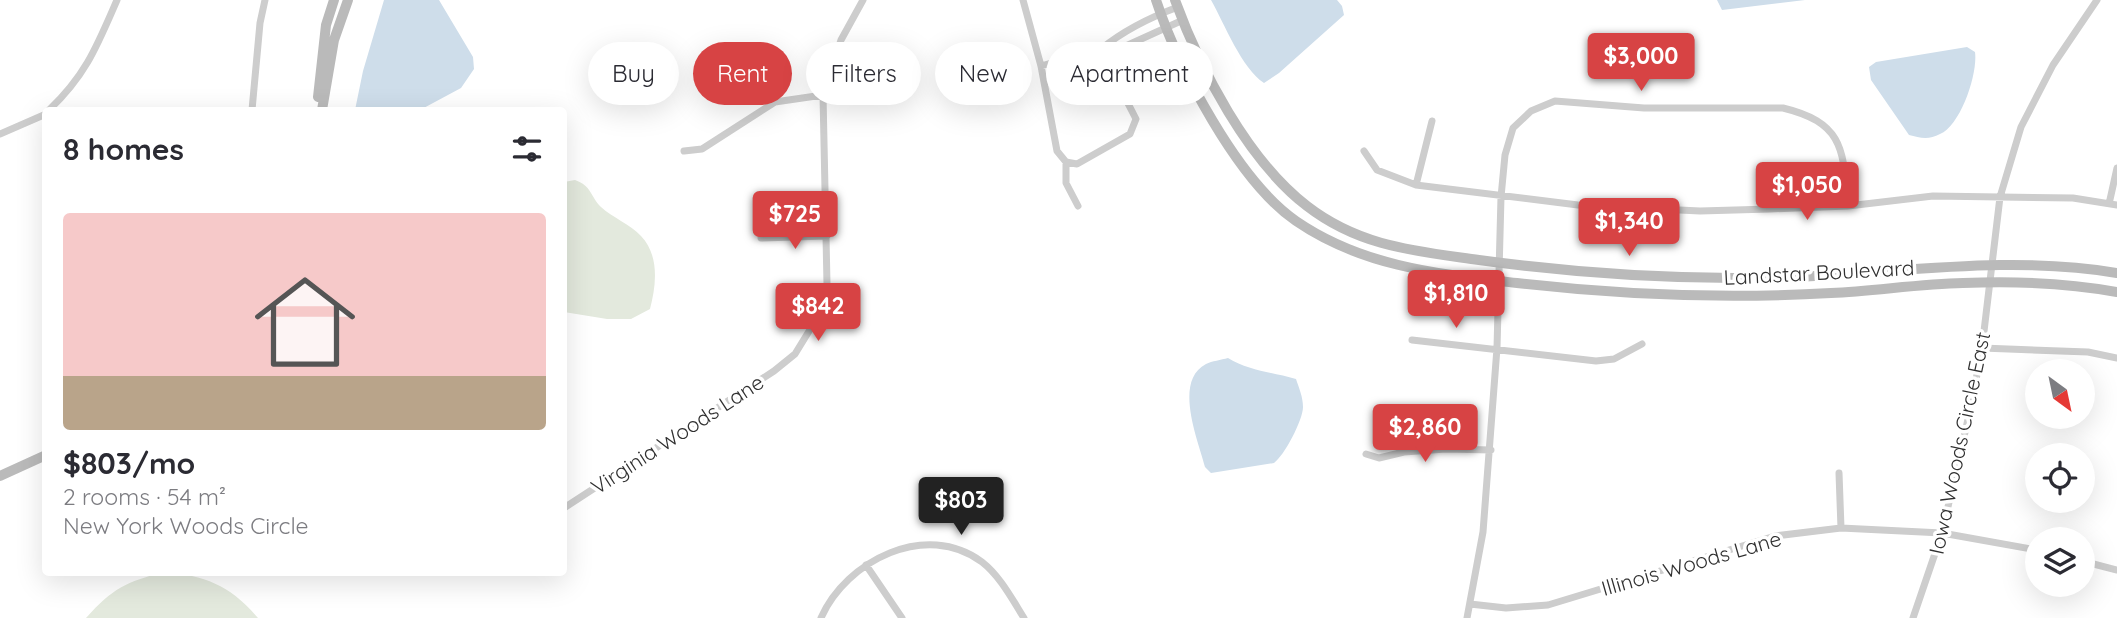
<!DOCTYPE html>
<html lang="en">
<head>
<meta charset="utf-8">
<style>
	:root { --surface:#fff; --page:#f2f2f3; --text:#2b2b33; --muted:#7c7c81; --line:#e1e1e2; --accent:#d74344 }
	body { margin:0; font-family:Quicksand,sans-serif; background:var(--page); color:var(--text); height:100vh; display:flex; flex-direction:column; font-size:26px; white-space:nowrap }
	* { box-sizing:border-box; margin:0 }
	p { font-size:23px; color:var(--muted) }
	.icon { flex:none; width:38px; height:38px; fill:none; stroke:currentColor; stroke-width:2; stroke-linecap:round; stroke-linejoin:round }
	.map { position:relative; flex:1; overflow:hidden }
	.details { position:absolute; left:42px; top:107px; width:525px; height:469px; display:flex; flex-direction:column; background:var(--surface); border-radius:7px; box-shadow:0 7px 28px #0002 }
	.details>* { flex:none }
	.banner { position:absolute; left:588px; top:42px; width:665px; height:63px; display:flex; gap:14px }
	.needle { width:46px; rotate:147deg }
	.buttons { position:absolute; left:2025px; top:359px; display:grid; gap:14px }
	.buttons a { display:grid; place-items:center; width:70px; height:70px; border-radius:50%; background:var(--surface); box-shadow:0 7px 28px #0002; font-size:35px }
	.price { position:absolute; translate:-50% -60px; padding:0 16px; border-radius:7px; background:var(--accent); color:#fff; font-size:23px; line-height:46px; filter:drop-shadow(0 2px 4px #0008) }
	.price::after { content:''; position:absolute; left:50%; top:42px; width:21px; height:16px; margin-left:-10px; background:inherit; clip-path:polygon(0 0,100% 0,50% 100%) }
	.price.current { background:#222; color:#fff }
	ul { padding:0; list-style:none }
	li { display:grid; align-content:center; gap:14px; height:371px; padding:0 21px }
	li+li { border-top:2px solid var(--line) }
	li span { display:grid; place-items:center; height:217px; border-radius:7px; color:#555 }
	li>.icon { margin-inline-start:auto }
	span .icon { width:126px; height:126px; fill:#fffc; stroke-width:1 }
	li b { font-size:30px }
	h2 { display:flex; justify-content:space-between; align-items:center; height:84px; padding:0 21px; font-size:30px }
	.pill { padding:0 24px; border-radius:32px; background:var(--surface); box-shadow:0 7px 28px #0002; font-size:24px; line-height:63px }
	.pill.current { background:var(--accent); color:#fff }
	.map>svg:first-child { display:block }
</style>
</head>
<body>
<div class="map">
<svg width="2117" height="618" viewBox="0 0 2117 618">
	<rect width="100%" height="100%" fill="#fff"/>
	<!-- green -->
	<path fill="#e3e9dd" d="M575 180C592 186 590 196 601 207 613 218 630 224 641 236 660 256 656 286 650 309L631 319H607L564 312V182Z
		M164 572C206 576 230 585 258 618H86C113 588 126 582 164 572Z"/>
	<!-- water -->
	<path fill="#ceddea" d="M384 0H439L473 57 474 69 461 88 420 110H355L363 71Z
		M1211 0H1337L1342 6 1344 15 1279 73 1264 83C1242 69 1224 23 1211 0Z
		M1717 0H1805L1722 10Z
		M1967 47 1975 52C1978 73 1961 125 1940 134 1929 140 1920 138 1909 135L1871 80 1869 67 1876 62Z
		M1228 358C1249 371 1272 372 1296 379 1299 388 1303 397 1303 407 1303 420 1284 456 1274 463L1211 473 1205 467C1198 440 1173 381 1206 364 1212 361 1221 360 1228 358Z"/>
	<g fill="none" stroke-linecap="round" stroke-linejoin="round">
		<!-- street -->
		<path stroke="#cdcdcd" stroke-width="7" d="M1023 0 1041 66 1057 151 1066 162 1077 164 1130 134 1136 119 1100 49
			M1101 49C1123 31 1151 17 1178 7
			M1041 66 1100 49 1117 50 1183 20
			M49 110C86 75 97 46 117 0
			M252 110 260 23 265 0
			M0 134 46 114
			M684 151 702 149 775 102 823 95
			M1364 151 1377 170 1416 185 1578 205 1700 211 1770 209 1848 206 1933 196 2073 198 2117 205
			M1066 162V183L1078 206
			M1416 185 1432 121
			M2109 204 2117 168
			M761 238 827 236
			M1412 340 1596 361 1614 359 1642 344
			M1982 348 2088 352 2117 358
			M1366 454 1379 458 1404 452 1446 449 1491 450
			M1839 473 1841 528
			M564 508 774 371 795 354 814 323 827 284 823 95 841 40 863 0
			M2082 561 2117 570
			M866 565 902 618
			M1470 604 1506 608 1548 605 1775 536 1841 528 1942 533 2037 550
			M821 618C846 561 926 520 982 562 1000 576 1012 599 1024 618
			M1467 618 1483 532 1497 348 1501 197 1505 155 1513 128 1531 111 1555 101 1644 108H1783C1845 123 1843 151 1848 206
			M1913 618 1942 533 1971 406 1982 348 2000 197 2021 127 2053 65 2097 0"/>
		<!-- secondary -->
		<path stroke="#bababa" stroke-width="10" d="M1156 0C1178 67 1238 181 1296 221 1363 267 1439 274 1517 283 1621 295 1726 299 1831 293 1875 291 1919 284 1963 283 2013 281 2068 283 2117 292
			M1175 0C1200 69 1248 161 1307 206 1360 247 1416 251 1479 260 1596 276 1715 282 1833 275 1927 269 2023 257 2117 273
			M318 97 326 25 334 0
			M322 110 334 40 348 0
			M0 476 46 455"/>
	</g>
	<g text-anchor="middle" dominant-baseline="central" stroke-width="7" stroke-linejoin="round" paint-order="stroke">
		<!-- street labels -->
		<g font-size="21" fill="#303030" stroke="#fff">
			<text transform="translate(1819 272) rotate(-3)">Landstar Boulevard</text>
			<text transform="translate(677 434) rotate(-33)">Virginia Woods Lane</text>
			<text transform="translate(1959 443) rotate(-78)">Iowa Woods Circle East</text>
			<text transform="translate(1691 563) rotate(-16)">Illinois Woods Lane</text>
		</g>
	</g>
</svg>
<div class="buttons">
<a><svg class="needle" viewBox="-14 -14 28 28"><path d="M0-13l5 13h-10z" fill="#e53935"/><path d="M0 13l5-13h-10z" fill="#7c7c81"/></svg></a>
<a><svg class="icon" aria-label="locate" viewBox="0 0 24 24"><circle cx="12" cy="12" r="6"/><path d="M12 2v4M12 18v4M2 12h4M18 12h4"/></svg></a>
<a><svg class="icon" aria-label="layers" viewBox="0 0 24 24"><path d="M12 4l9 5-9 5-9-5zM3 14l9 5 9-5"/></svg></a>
</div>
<b class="price" style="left:1641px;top:93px">$3,000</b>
<b class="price" style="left:1807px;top:222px">$1,050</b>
<b class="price" style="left:795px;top:251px">$725</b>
<b class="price" style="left:1629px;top:258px">$1,340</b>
<b class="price" style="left:1456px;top:330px">$1,810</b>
<b class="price" style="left:818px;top:343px">$842</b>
<b class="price" style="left:1425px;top:464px">$2,860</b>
<b class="price current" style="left:961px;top:537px">$803</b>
<div class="banner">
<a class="pill">Buy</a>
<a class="pill current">Rent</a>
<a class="pill">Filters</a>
<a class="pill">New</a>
<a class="pill">Apartment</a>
</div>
<section class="details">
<h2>8 homes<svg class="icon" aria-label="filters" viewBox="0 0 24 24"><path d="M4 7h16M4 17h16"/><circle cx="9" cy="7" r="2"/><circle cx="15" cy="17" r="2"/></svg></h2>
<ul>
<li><span style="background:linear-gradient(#f6c9c9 75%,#b9a48a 0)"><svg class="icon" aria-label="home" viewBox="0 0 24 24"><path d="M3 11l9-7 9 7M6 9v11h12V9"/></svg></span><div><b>$803/mo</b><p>2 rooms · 54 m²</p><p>New York Woods Circle</p></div></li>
</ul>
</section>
</div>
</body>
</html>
